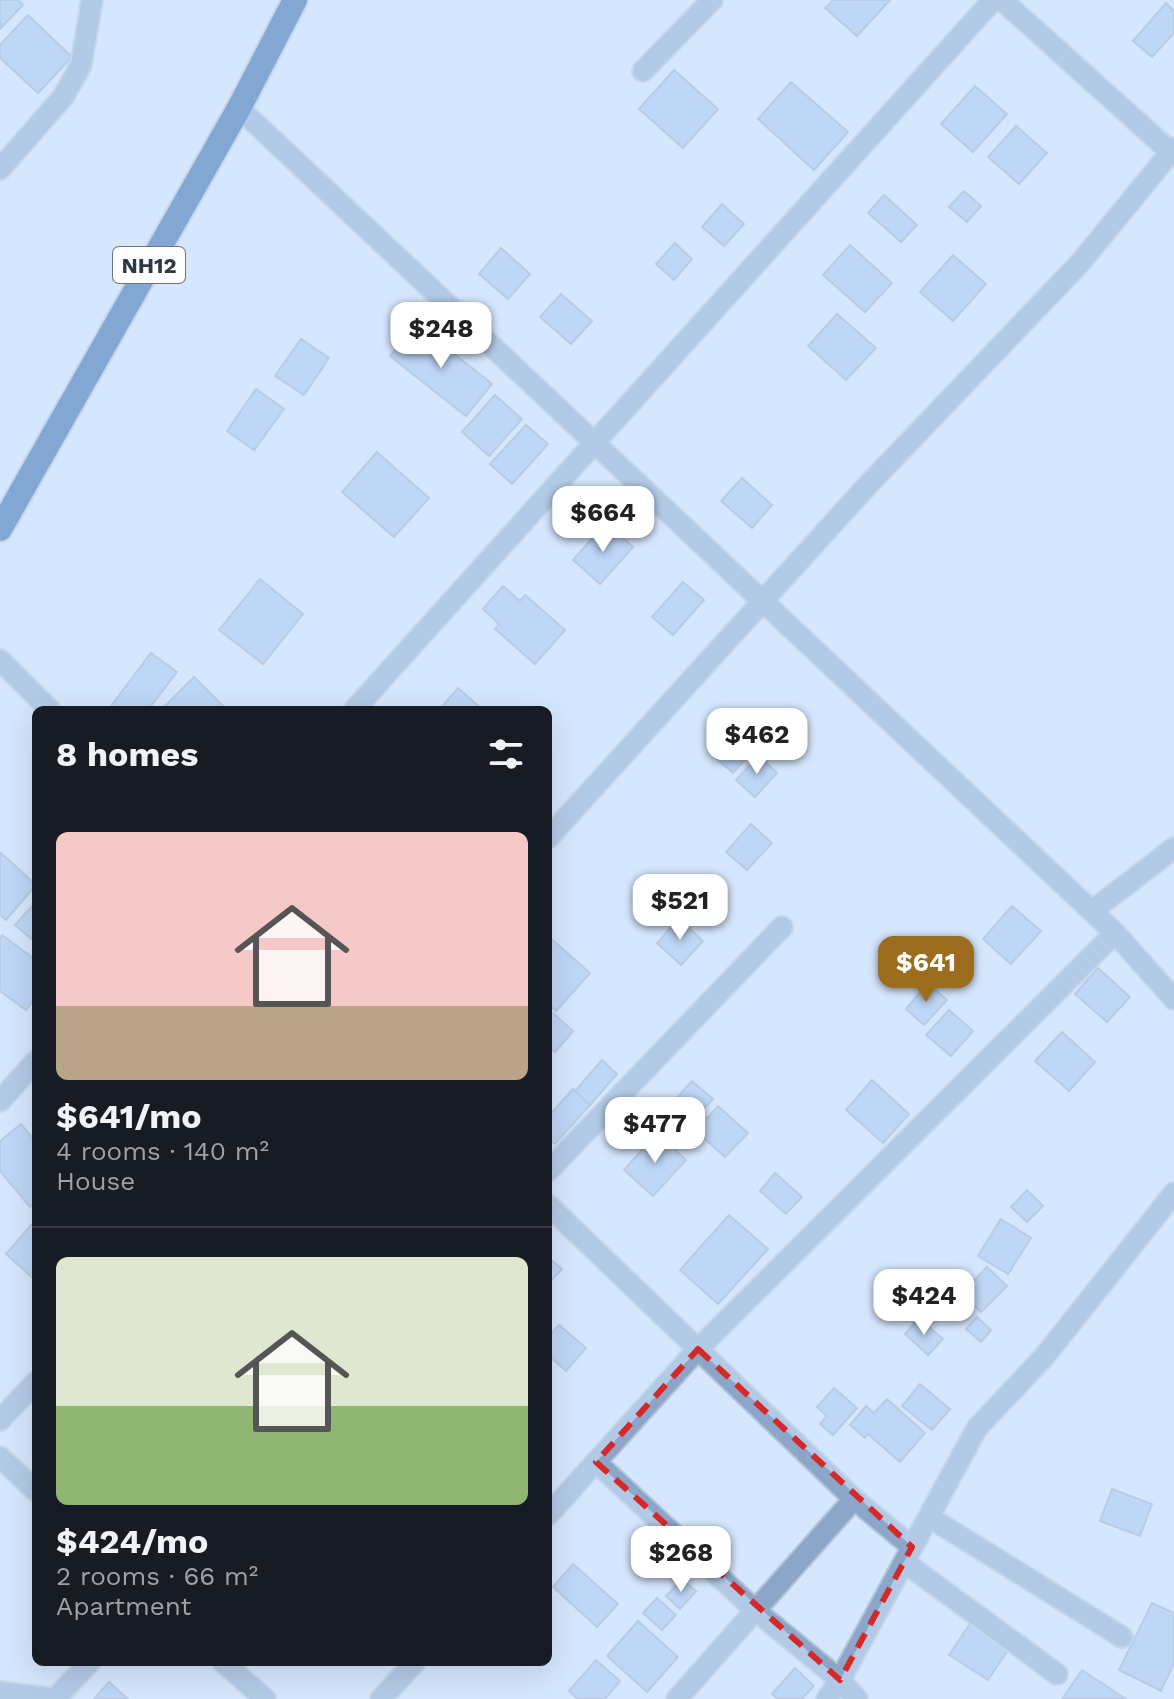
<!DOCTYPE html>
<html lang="en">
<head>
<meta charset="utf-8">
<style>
	body { margin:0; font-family:"Work Sans",sans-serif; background:#20242c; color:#f1f3f6; height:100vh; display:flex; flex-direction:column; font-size:30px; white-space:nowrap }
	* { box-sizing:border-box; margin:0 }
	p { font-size:26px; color:#9ea1a6 }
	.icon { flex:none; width:44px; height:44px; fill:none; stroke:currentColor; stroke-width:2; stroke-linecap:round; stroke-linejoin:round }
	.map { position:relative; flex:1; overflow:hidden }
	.drawer { position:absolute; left:32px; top:706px; width:520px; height:960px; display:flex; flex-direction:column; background:#171b24; border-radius:12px; box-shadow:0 8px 32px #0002 }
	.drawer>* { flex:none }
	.price { position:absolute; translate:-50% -68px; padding:0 18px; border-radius:16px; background:#fff; color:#222; font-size:26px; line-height:52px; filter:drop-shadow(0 2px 4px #0008) }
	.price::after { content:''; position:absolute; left:50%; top:48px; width:24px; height:18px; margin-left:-12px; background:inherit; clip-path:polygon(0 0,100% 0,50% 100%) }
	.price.active { background:#9c6d1f; color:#fff }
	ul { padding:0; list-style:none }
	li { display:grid; align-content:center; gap:16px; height:424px; padding:0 24px }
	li+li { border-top:2px solid #363941 }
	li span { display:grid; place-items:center; height:248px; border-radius:12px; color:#555 }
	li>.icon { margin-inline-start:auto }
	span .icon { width:144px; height:144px; fill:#fffc; stroke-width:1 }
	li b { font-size:34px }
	h2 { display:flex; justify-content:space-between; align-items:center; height:96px; padding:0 24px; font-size:34px }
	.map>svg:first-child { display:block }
</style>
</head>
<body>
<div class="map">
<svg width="1174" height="1699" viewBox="0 0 1174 1699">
	<rect width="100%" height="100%" fill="#d5e7fe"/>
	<path fill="#a2c3ee" stroke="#96aac5" stroke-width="2" d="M0 0H18L23 5 0 29Z
		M833 0H890L857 36 825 8Z
		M1166 3 1174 11V33L1152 57 1133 41Z
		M28 15 72 57 38 93 0 58V45Z
		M674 70 718 109 683 148 639 109Z
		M791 82 848 132 814 170 758 119Z
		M975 86 1007 114 973 152 941 124Z
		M1016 126 1047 153 1019 184 988 157Z
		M964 191 981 206 967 222 949 207Z
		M884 195 917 225 901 242 868 213Z
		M722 204 744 224 724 246 702 227Z
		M675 243 692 259 674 280 656 264Z
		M850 245 892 283 865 312 823 275Z
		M501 248 530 274 508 299 479 274Z
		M953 255 986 284 953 321 920 292Z
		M561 294 592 321 571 344 540 317Z
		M837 314 876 348 846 380 808 346Z
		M417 324 492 384 466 416 390 356Z
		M301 339 329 358 304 395 275 376Z
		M256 389 284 409 254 450 227 431Z
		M495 395 522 419 489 456 462 432Z
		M526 425 548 444 512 484 490 464Z
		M377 452 429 498 394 537 342 492Z
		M742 478 772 505 752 528 721 501Z
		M606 523 633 547 600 584 573 560Z
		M260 579 303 614 263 664 219 630Z
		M683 582 704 600 673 635 652 617Z
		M503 586 520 601 525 595 565 630 535 664 495 629 499 624 483 609Z
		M151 653 177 672 148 710H117L111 706Z
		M194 677 223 706 219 710H161Z
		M458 688 483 710H439Z
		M738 722 761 741 733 773 710 753Z
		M759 755 777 773 755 797 736 780Z
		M751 824 772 843 747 870 726 852Z
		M0 852 36 885 6 920 0 915Z
		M35 903 36 904V943L15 925Z
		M1012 906 1041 931 1011 964 983 939Z
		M679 919 703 941 681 965 657 943Z
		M2 935 36 960V997L26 1010 0 991V938Z
		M548 936 590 973 556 1011 548 1004Z
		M1098 968 1130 997 1107 1022 1075 994Z
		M928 983 947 1000 924 1025 906 1009Z
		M548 1009 573 1031 555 1052 548 1046Z
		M949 1010 973 1031 951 1056 926 1035Z
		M1062 1032 1095 1062 1069 1091 1035 1061Z
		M602 1060 617 1074 590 1105 575 1091Z
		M872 1080 909 1114 883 1143 846 1110Z
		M692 1081 713 1099 679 1136 658 1119Z
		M573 1089 590 1105 555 1144 548 1139V1117Z
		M718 1106 748 1133 725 1157 696 1131Z
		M21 1124 36 1142V1202L30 1207 0 1171V1141Z
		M657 1133 686 1160 653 1196 624 1170Z
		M775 1173 802 1197 786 1214 760 1191Z
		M1027 1190 1043 1206 1027 1222 1011 1207Z
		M729 1215 768 1249 718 1304 680 1270Z
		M1001 1219 1031 1238 1008 1274 978 1256Z
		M32 1224 36 1227V1281L6 1254Z
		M548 1257 562 1269 548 1284Z
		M987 1267 1007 1286 981 1312 962 1293Z
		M977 1317 991 1330 981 1342 966 1329Z
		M919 1318 943 1339 928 1355 905 1334Z
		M559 1325 586 1348 566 1371 548 1355V1337Z
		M920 1384 950 1409 932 1430 902 1406Z
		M834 1388 857 1408 833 1435 820 1424 827 1416 817 1407Z
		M887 1399 925 1433 900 1462 868 1434 865 1438 850 1425 866 1406 874 1413Z
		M1112 1489 1152 1504 1140 1536 1100 1521Z
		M573 1564 618 1604 597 1627 553 1587Z
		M682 1579 696 1591 680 1609 666 1596Z
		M657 1598 676 1615 662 1630 643 1613Z
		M1152 1603 1174 1613V1663L1161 1691 1119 1670Z
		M638 1621 678 1657 647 1692 607 1656Z
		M971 1622 1010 1647 988 1680 949 1655Z
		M596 1660 620 1681 605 1699H578L569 1691Z
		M795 1668 814 1686 802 1699H778L772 1694Z
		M1082 1670 1126 1699H1062Z
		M109 1682 128 1699H94Z"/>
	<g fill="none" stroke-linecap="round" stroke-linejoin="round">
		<defs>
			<path id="minor" d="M1002 0 1174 155
				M643 71 712 0
				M239 108 1115 933 1174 999
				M0 169 63 97 81 65 92 0
				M0 660 50 710
				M354 710 993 0
				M548 838 866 487 1080 263 1174 148
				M1092 911 1174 848
				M0 1101 36 1061
				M548 1171 782 927
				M548 1205 854 1499 912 1547
				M0 1420 36 1382
				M0 1457 36 1491
				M596 1462 756 1611 840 1680 977 1428 1044 1357 1174 1193
				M548 1515 698 1349 1115 933
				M929 1517 1122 1637
				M904 1562 1057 1674
				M223 1662 265 1699
				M0 1692 55 1699 90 1662
				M381 1699 415 1662
				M677 1699 854 1499
				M827 1699 840 1680 857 1699"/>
			<path id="highway" d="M0 529 239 108 295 0"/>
		</defs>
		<use href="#minor" stroke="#b4c4d9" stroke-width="24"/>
		<use href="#highway" stroke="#b4c4d9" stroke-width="28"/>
		<use href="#minor" stroke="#8ba6c9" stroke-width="20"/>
		<use href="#highway" stroke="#1d5aa1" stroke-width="24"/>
	</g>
	<path d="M0 0H1174V1699H0ZM698 1349 912 1547 840 1680 596 1462Z" fill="#d5e7fe" fill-opacity=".55" fill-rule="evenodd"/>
	<path fill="none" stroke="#d62828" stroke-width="6" stroke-dasharray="16 10" stroke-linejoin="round" d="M698 1349 912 1547 840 1680 596 1462Z"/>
	<g text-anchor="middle" stroke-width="6" stroke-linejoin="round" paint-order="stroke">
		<rect fill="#fff" stroke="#6d747b" stroke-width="2" x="113" y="247" width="72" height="36" rx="6"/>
		<g font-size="22" font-weight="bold" fill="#2f3843">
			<text x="149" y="273">NH12</text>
		</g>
	</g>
</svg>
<b class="price" style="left:441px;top:370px">$248</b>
<b class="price" style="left:603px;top:554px">$664</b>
<b class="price" style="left:757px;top:776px">$462</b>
<b class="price" style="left:680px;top:942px">$521</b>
<b class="price active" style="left:926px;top:1004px">$641</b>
<b class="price" style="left:655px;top:1165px">$477</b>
<b class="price" style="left:924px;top:1337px">$424</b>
<b class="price" style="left:681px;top:1594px">$268</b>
<section class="drawer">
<h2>8 homes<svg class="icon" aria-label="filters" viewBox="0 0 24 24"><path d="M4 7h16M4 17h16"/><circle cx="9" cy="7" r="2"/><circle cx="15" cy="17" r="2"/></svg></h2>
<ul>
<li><span style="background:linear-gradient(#f6c9c9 70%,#b9a48a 0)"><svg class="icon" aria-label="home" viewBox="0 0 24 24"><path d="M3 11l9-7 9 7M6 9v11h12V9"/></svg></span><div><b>$641/mo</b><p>4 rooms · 140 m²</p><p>House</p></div></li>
<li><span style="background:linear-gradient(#dfe7d0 60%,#8fb573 0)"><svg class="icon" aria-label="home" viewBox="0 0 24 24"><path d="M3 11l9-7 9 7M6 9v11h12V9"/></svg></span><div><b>$424/mo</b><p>2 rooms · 66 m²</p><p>Apartment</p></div></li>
</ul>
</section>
</div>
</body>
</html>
